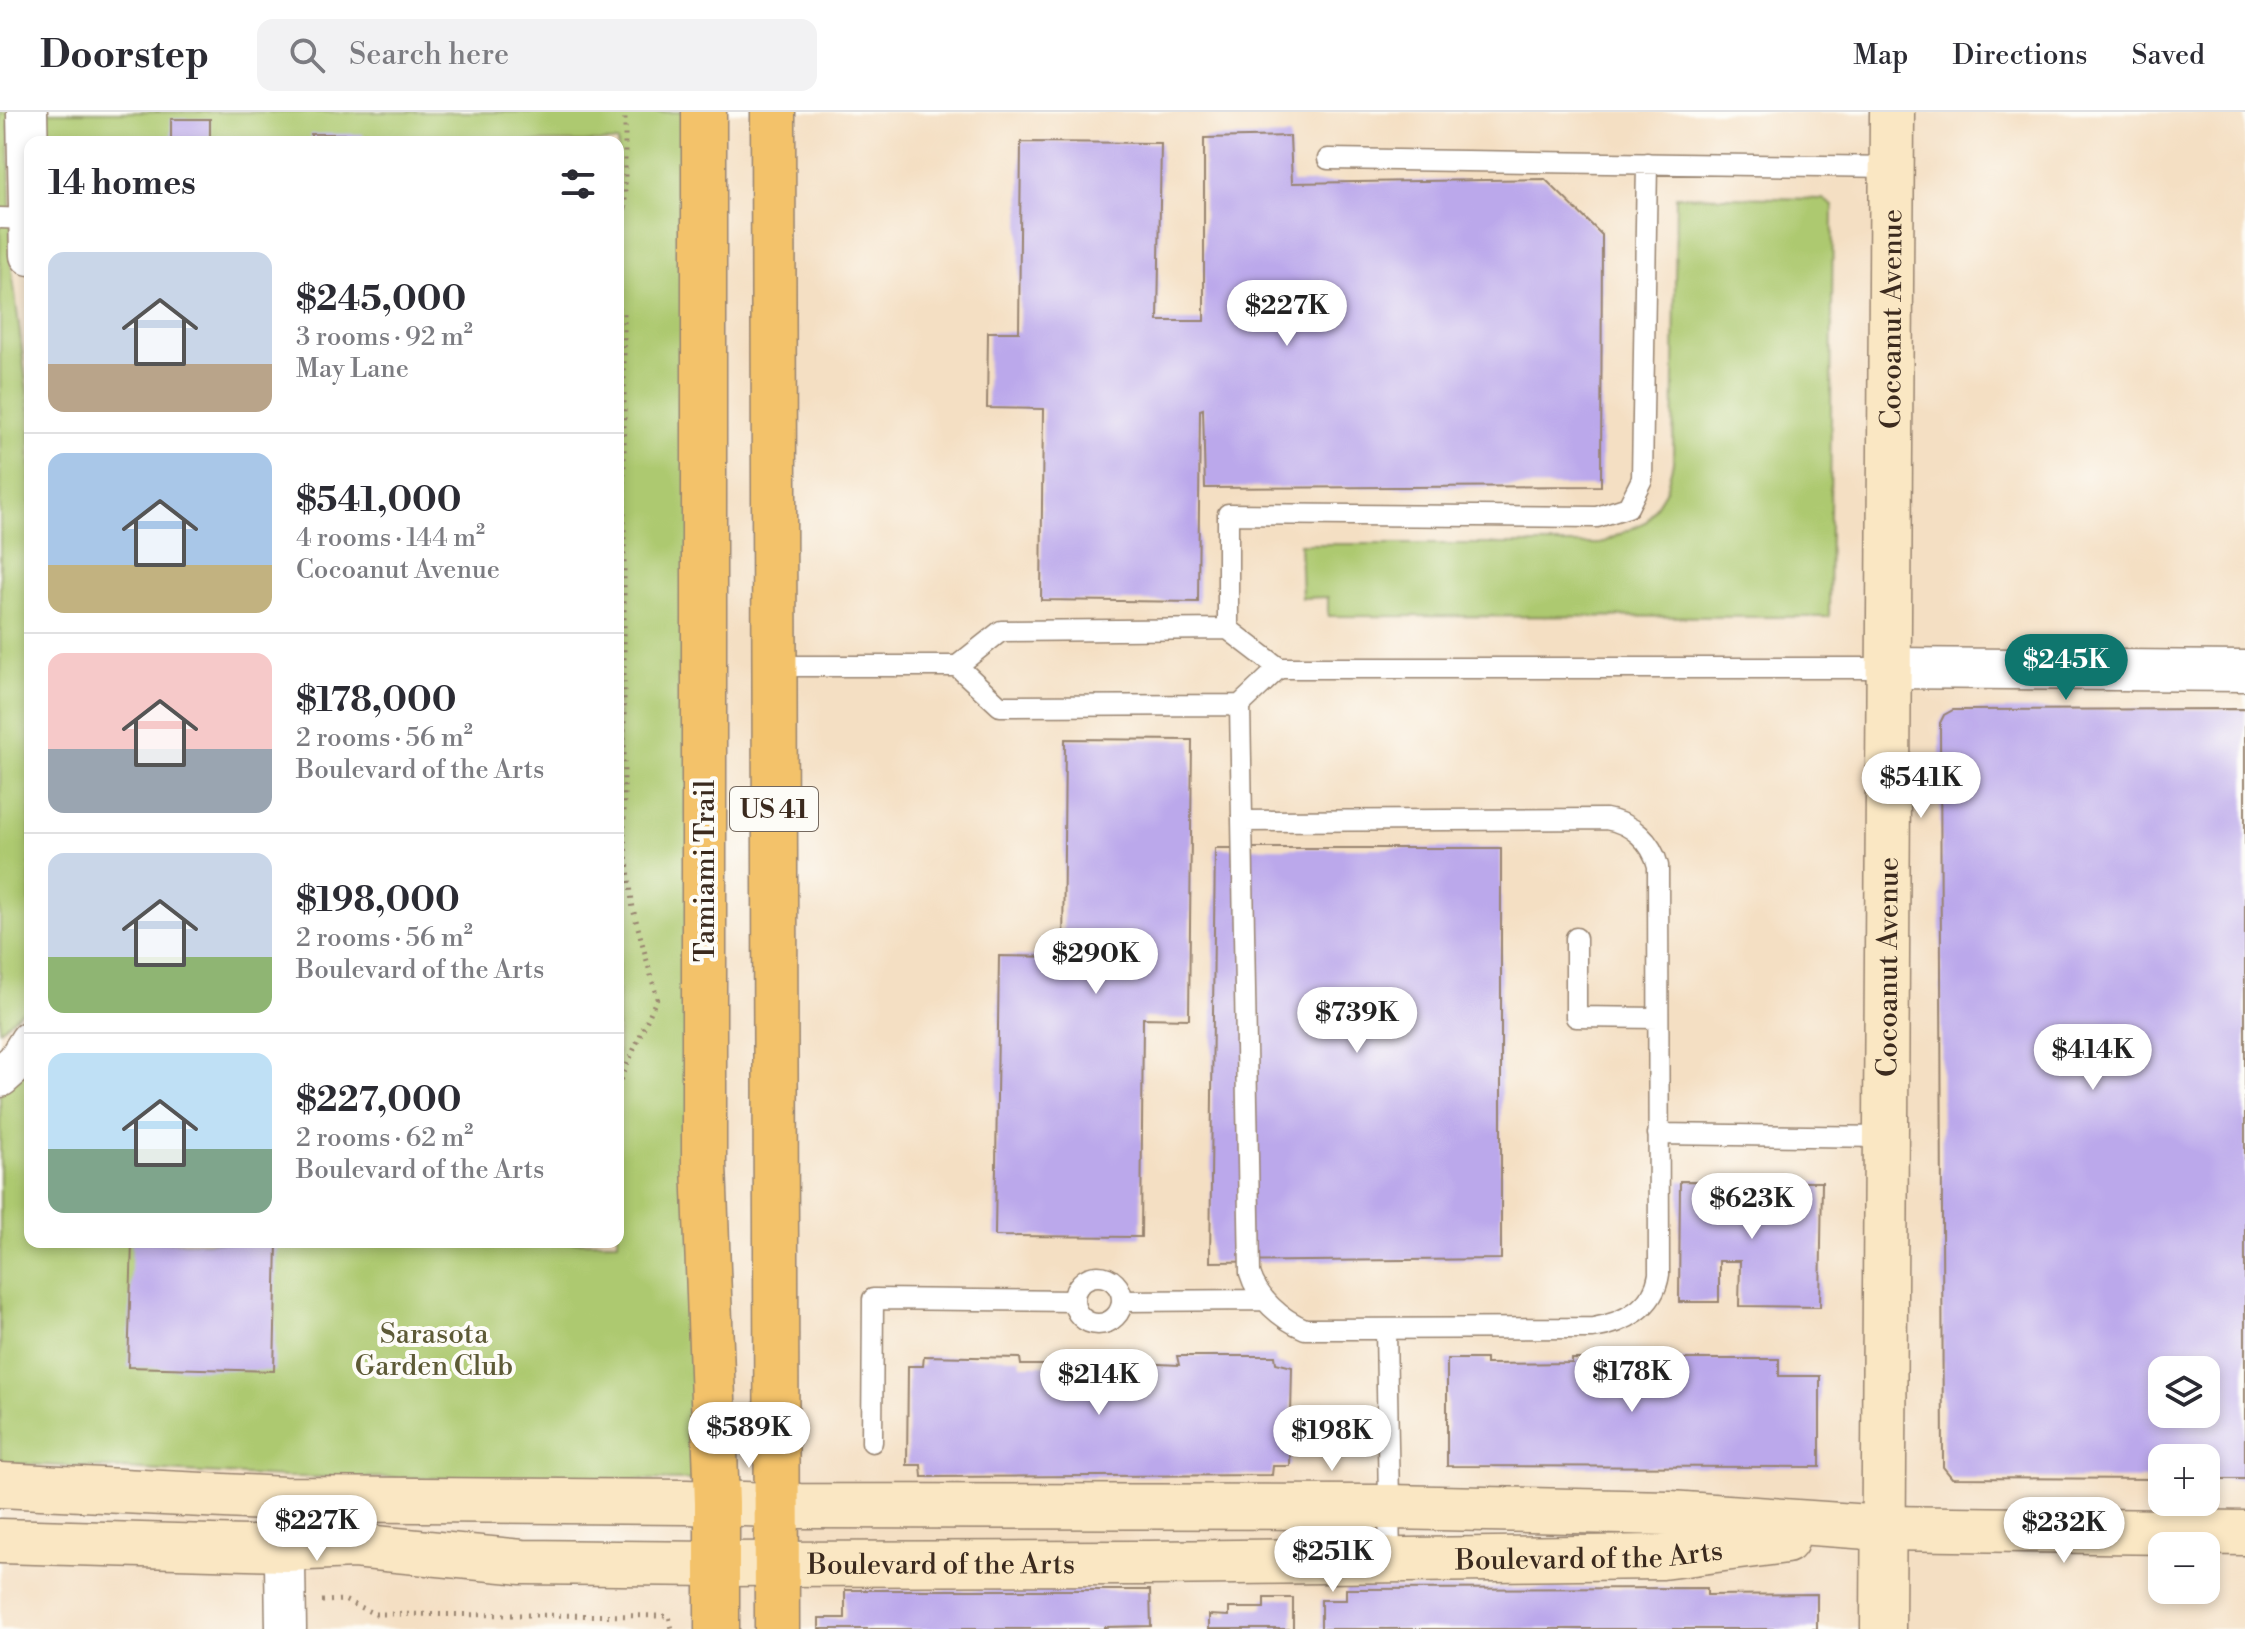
<!DOCTYPE html>
<html lang="en">
<head>
<meta charset="utf-8">
<style>
	body { margin:0; font-family:"Libre Bodoni",serif; background:#f2f2f3; color:#2b2b33; height:100vh; display:flex; flex-direction:column; font-size:30px; white-space:nowrap }
	* { box-sizing:border-box; margin:0 }
	p { font-size:26px; color:#7c7c81 }
	.icon { flex:none; width:44px; height:44px; fill:none; stroke:currentColor; stroke-width:2; stroke-linecap:round; stroke-linejoin:round }
	.map { position:relative; flex:1; overflow:hidden }
	.panel { position:absolute; left:24px; top:24px; width:600px; height:1112px; display:flex; flex-direction:column; background:#fff; border-radius:16px; box-shadow:0 4px 12px #0003 }
	.panel>* { flex:none }
	.tools { position:absolute; left:2148px; top:1244px; display:grid; gap:16px }
	.tools a { display:grid; place-items:center; width:72px; height:72px; border-radius:16px; background:#fff; box-shadow:0 4px 12px #0003; font-size:40px }
	.price { position:absolute; translate:-50% -68px; padding:0 18px; border-radius:28px; background:#fff; color:#222; font-size:26px; line-height:52px; filter:drop-shadow(0 2px 4px #0008) }
	.price::after { content:''; position:absolute; left:50%; top:48px; width:24px; height:18px; margin-left:-12px; background:inherit; clip-path:polygon(0 0,100% 0,50% 100%) }
	.price.active { background:#0f766e; color:#fff }
	ul { padding:0; list-style:none }
	li { display:flex; align-items:center; gap:24px; height:200px; padding:0 24px }
	li+li { border-top:2px solid #e1e1e2 }
	li span { display:grid; place-items:center; flex:none; width:224px; height:160px; border-radius:16px; color:#555 }
	li>.icon { margin-inline-start:auto }
	span .icon { width:96px; height:96px; fill:#fffc; stroke-width:1 }
	li b { font-size:34px }
	h2 { display:flex; justify-content:space-between; align-items:center; height:96px; padding:0 24px; font-size:34px }
	header { display:flex; align-items:center; gap:48px; box-sizing:border-box; height:112px; padding:0 40px; background:#fff; border-bottom:2px solid #e1e1e2 }
	header strong { font-size:38px }
	nav { display:flex; gap:44px; margin-inline-start:auto; font-size:28px }
	.search { width:560px; height:72px; background:#f2f2f3; display:flex; align-items:center; gap:20px; box-sizing:border-box; padding:0 28px; border-radius:16px; color:#7c7c81; font-size:30px }
	.map>svg:first-child { display:block }
</style>
</head>
<body>
<header>
<strong>Doorstep</strong>
<div class="search"><svg class="icon" aria-label="search" viewBox="0 0 24 24"><circle cx="10" cy="10" r="6"/><path d="M15 15l6 6"/></svg>Search here</div>
<nav><a>Map</a><a>Directions</a><a>Saved</a></nav>
</header>
<div class="map">
<svg width="2245" height="1517" viewBox="0 0 2245 1517">
	<rect width="100%" height="100%" fill="#fdfcf7"/>
	<filter id="ink" filterUnits="userSpaceOnUse"><feTurbulence type="fractalNoise" baseFrequency=".0125" numOctaves="2"/><feDisplacementMap in="SourceGraphic" scale="16" xChannelSelector="R" yChannelSelector="G"/><feConvolveMatrix kernelMatrix="1 2 1 2 8 2 1 2 1" color-interpolation-filters="sRGB"/></filter>
	<filter id="wash" filterUnits="userSpaceOnUse"><feTurbulence type="fractalNoise" baseFrequency=".006" numOctaves="4" result="noise"/><feDisplacementMap in="SourceGraphic" scale="32" xChannelSelector="R" yChannelSelector="G"/><feGaussianBlur stdDeviation="1.8" result="paint"/><feColorMatrix in="noise" values="0 0 0 0 0 0 0 0 0 0 0 0 0 0 0 0 0 1.4 0 .05"/><feComposite in="paint" operator="in"/></filter>
	<g filter="url(#wash)">
		<rect width="100%" height="100%" fill="#f4dfc3"/>
		<path fill="#adc96f" stroke="#747a46" stroke-width="2" d="M0 0H9L11 150 30 301V892L0 918Z
			M46 0H697V1368L284 1365 0 1351V974L30 948V1130H618V30H47Z
			M1676 84 1823 87 1833 94 1829 505 1328 504V485L1302 486 1300 432H1600L1647 409 1666 378 1673 350Z"/>
		<g id="blocks">
			<path fill="#bba8eb" fill-rule="evenodd" d="M171 7H210V30H171Z
				M311 22H363V30H311Z
				M1290 24 1292 71 1545 67 1602 123 1601 374 1205 376 1203 297 1200 298 1198 490 1041 488 1043 297 987 296 988 220H1019L1021 30 1161 31 1158 209H1204V26Z
				M2245 597V1367H2206V1346H2162V1367L1952 1366 1943 1355 1940 611 1944 603 1953 598ZM2162 1258H2206V1302H2162Z
				M1065 627 1192 628 1189 907 1143 906 1141 1125 995 1124 999 844 1063 845Z
				M1215 736H1501V1147L1210 1150Z
				M1680 1069 1822 1070 1820 1195 1739 1194 1740 1149H1719V1190H1679Z
				M132 1130 277 1131 274 1259 128 1255Z
				M924 1244 1020 1246 1021 1253H1063L1062 1244 1137 1245 1138 1251 1179 1253 1177 1244H1275L1276 1251 1292 1255 1290 1354H1273L1272 1363 922 1365 921 1353H907L908 1254H923Z
				M1447 1247H1486V1252L1572 1251V1247H1779V1264H1820V1355L1447 1354Z
				M1707 1476V1483L1817 1482V1517H1321V1488H1346V1477Z
				M845 1478H1150L1151 1514 1105 1515V1517H819V1506H845Z
				M1264 1486H1293V1517H1209V1503L1229 1504V1496H1264Z"/>
		</g>
	</g>
	<g filter="url(#ink)">
		<use href="#blocks" fill-opacity="0" stroke="#988470" stroke-width="2"/>
		<g fill="none" stroke-linecap="round" stroke-linejoin="round">
			<defs>
				<path id="lane" d="M1328 47 1892 55
					M0 106 29 107
					M1228 517V402L1597 405 1628 395 1642 367 1647 51
					M774 554H957L1001 519 1228 517 1279 556H1888
					M957 554 1000 594 1240 593 1279 556
					M1240 593 1250 1161C1257 1186 1281 1207 1305 1217L1593 1216C1624 1211 1654 1196 1659 1162L1658 754C1652 730 1632 711 1606 707L1242 709
					M1576 826V905L1658 906
					M1658 1022 1885 1025
					M1074 1188a24 24 0 1 1 48 0a24 24 0 1 1-48 0Z
					M1122 1189 1265 1188
					M1386 1218 1390 1448
					M872 1330 873 1187 1074 1189"/>
				<path id="street" d="M27 0 30 143
					M1888 556 2245 559
					M0 965 17 950 30 929
					M284 1387 286 1517"/>
				<g id="secondary">
					<path d="M0 1373 284 1387 686 1390 800 1394 1389 1395 1670 1401 1883 1416 2245 1421"/>
					<path id="s1" d="M0 1429 285 1437 354 1434 522 1450 716 1452 1148 1451 1662 1445 1786 1429"/>
					<path id="s2" d="M1883 1517 1892 0"/>
				</g>
				<path id="primary" d="M704 0V1052L717 1391V1517
					M773 0 777 1517"/>
			</defs>
			<use href="#lane" stroke="#988470" stroke-width="23"/>
			<use href="#street" stroke="#988470" stroke-width="43"/>
			<use href="#secondary" stroke="#988470" stroke-width="47"/>
			<use href="#primary" stroke="#988470" stroke-width="47"/>
			<path stroke="#988470" stroke-width="5" stroke-dasharray="2 6" stroke-linecap="butt" d="M618 101 625 96V0
				M618 196 624 201V726L633 797 657 886 618 973
				M322 1489 344 1488 375 1502 669 1504 672 1517"/>
			<use href="#lane" stroke="#fff" stroke-width="20"/>
			<use href="#street" stroke="#fff" stroke-width="40"/>
			<use href="#secondary" stroke="#fae7c3" stroke-width="44"/>
			<use href="#primary" stroke="#f3c26a" stroke-width="44"/>
		</g>
	</g>
	<g text-anchor="middle" stroke-width="8" stroke-linejoin="round" paint-order="stroke">
		<rect fill="#fdfcf7" stroke="#75695f" stroke-width="2" x="730" y="675" width="88" height="44" rx="6"/>
		<g font-size="26" font-weight="bold" fill="#3b2a1e">
			<text x="774" y="706">US 41</text>
		</g>
		<g font-size="28" fill="#3b2a1e" stroke="#fdfcf7">
			<text dy="10" stroke="none"><textPath href="#s2" startOffset="1310">Cocoanut Avenue</textPath></text>
			<text transform="translate(704 759) rotate(-90)" y="10">Tamiami Trail</text>
			<text dy="10" stroke="none"><textPath href="#s2" startOffset="662">Cocoanut Avenue</textPath></text>
			<text dy="10" stroke="none"><textPath href="#s1" startOffset="1590">Boulevard of the Arts</textPath></text>
			<text dy="10" stroke="none"><textPath href="#s1" startOffset="942">Boulevard of the Arts</textPath></text>
		</g>
		<g font-size="28" fill="#5d5a36" stroke="#fdfcf7">
			<text x="434" y="1231">Sarasota<tspan x="434" dy="32">Garden Club</tspan></text>
		</g>
	</g>
</svg>
<div class="tools">
<a><svg class="icon" aria-label="layers" viewBox="0 0 24 24"><path d="M12 4l9 5-9 5-9-5zM3 14l9 5 9-5"/></svg></a>
<a>+</a>
<a>−</a>
</div>
<b class="price" style="left:1287px;top:236px">$227K</b>
<b class="price active" style="left:2066px;top:590px">$245K</b>
<b class="price" style="left:1921px;top:708px">$541K</b>
<b class="price" style="left:1096px;top:884px">$290K</b>
<b class="price" style="left:1357px;top:943px">$739K</b>
<b class="price" style="left:2093px;top:980px">$414K</b>
<b class="price" style="left:1752px;top:1129px">$623K</b>
<b class="price" style="left:1632px;top:1302px">$178K</b>
<b class="price" style="left:1099px;top:1305px">$214K</b>
<b class="price" style="left:749px;top:1358px">$589K</b>
<b class="price" style="left:1332px;top:1361px">$198K</b>
<b class="price" style="left:317px;top:1451px">$227K</b>
<b class="price" style="left:2064px;top:1453px">$232K</b>
<b class="price" style="left:1333px;top:1482px">$251K</b>
<section class="panel">
<h2>14 homes<svg class="icon" aria-label="filters" viewBox="0 0 24 24"><path d="M4 7h16M4 17h16"/><circle cx="9" cy="7" r="2"/><circle cx="15" cy="17" r="2"/></svg></h2>
<ul>
<li><span style="background:linear-gradient(#c9d6e8 70%,#b9a48a 0)"><svg class="icon" aria-label="home" viewBox="0 0 24 24"><path d="M3 11l9-7 9 7M6 9v11h12V9"/></svg></span><div><b>$245,000</b><p>3 rooms · 92 m²</p><p>May Lane</p></div></li>
<li><span style="background:linear-gradient(#a9c7e8 70%,#c2b280 0)"><svg class="icon" aria-label="home" viewBox="0 0 24 24"><path d="M3 11l9-7 9 7M6 9v11h12V9"/></svg></span><div><b>$541,000</b><p>4 rooms · 144 m²</p><p>Cocoanut Avenue</p></div></li>
<li><span style="background:linear-gradient(#f6c9c9 60%,#9aa5b1 0)"><svg class="icon" aria-label="home" viewBox="0 0 24 24"><path d="M3 11l9-7 9 7M6 9v11h12V9"/></svg></span><div><b>$178,000</b><p>2 rooms · 56 m²</p><p>Boulevard of the Arts</p></div></li>
<li><span style="background:linear-gradient(#c9d6e8 65%,#8fb573 0)"><svg class="icon" aria-label="home" viewBox="0 0 24 24"><path d="M3 11l9-7 9 7M6 9v11h12V9"/></svg></span><div><b>$198,000</b><p>2 rooms · 56 m²</p><p>Boulevard of the Arts</p></div></li>
<li><span style="background:linear-gradient(#bfe0f5 60%,#7fa58c 0)"><svg class="icon" aria-label="home" viewBox="0 0 24 24"><path d="M3 11l9-7 9 7M6 9v11h12V9"/></svg></span><div><b>$227,000</b><p>2 rooms · 62 m²</p><p>Boulevard of the Arts</p></div></li>
</ul>
</section>
</div>
</body>
</html>
